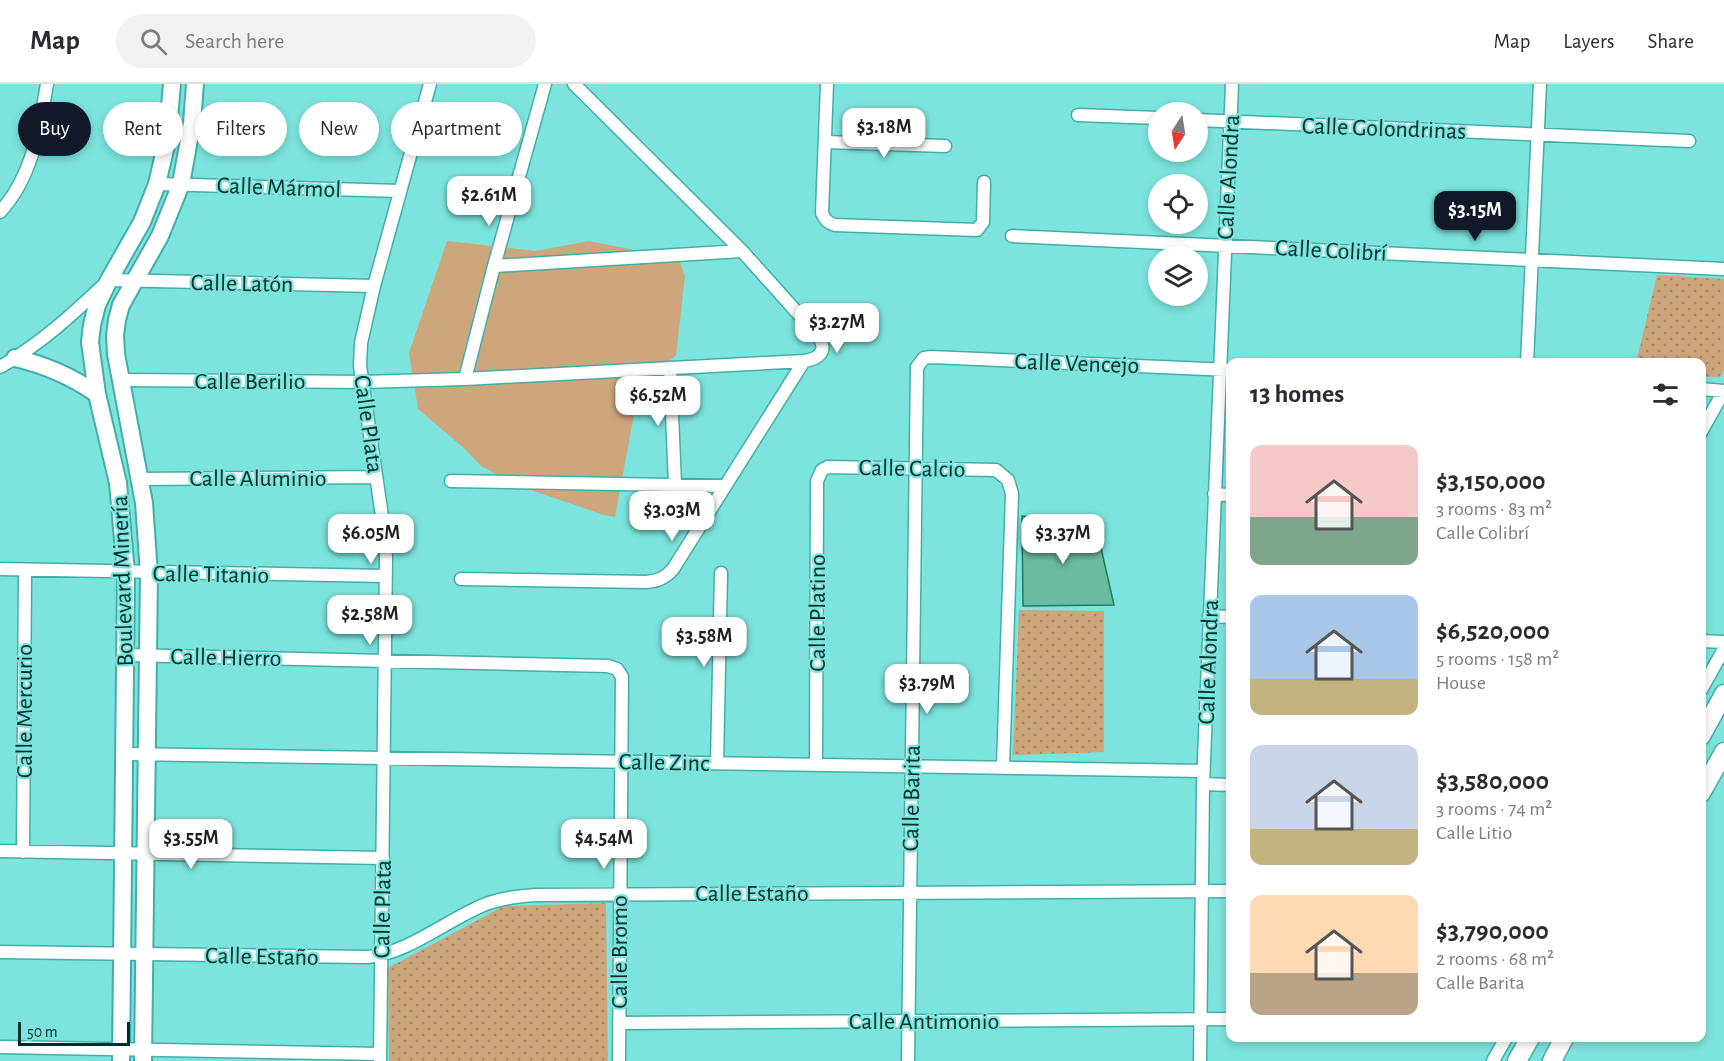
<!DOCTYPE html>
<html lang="en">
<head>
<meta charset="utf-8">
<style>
	body { margin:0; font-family:"Alegreya Sans",sans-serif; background:#f2f2f3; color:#2b2b33; height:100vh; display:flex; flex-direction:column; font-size:22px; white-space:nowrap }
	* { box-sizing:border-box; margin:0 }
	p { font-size:20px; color:#7c7c81 }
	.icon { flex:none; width:33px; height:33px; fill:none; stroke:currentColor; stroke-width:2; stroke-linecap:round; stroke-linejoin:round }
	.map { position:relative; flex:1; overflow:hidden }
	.sheet { position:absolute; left:1226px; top:274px; width:480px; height:684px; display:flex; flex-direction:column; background:#fff; border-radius:12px; box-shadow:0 3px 9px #0003 }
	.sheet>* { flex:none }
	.banner { position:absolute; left:18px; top:18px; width:570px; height:54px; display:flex; gap:12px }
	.needle { width:39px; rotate:192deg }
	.tools { position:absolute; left:1148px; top:18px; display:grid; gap:12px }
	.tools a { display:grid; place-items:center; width:60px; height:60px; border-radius:50%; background:#fff; box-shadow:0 3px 9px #0003; font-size:30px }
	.scale { position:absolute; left:18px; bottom:15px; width:112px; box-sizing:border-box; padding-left:6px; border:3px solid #002e2c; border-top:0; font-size:16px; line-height:21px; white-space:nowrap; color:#002e2c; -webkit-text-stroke:4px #7ce4dd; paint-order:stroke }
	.price { position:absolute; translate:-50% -51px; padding:0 14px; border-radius:12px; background:#fff; color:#222; font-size:20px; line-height:39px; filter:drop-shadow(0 2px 3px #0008) }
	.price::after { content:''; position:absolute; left:50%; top:36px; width:18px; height:14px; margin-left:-9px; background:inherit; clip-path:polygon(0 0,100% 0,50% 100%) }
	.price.on { background:#111827; color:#fff }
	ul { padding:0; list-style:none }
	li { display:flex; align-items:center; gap:18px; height:150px; padding:0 24px }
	li span { display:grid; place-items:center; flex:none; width:168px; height:120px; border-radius:12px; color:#555 }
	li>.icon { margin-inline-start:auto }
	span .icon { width:72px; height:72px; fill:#fffc; stroke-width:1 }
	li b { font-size:26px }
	h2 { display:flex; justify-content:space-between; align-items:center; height:72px; padding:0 24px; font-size:26px }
	.chip { padding:0 21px; border-radius:27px; background:#fff; box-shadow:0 3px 9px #0003; font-size:21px; line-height:54px }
	.chip.on { background:#111827; color:#fff }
	header { display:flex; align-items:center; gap:36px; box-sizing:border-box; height:84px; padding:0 30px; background:#fff; border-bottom:2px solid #e1e1e2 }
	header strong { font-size:28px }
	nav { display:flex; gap:33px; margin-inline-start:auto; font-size:21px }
	.search { width:420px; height:54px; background:#f2f2f3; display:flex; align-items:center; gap:15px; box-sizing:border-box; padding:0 21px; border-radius:33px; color:#7c7c81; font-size:22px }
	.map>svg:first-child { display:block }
</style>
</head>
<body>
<header>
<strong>Map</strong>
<div class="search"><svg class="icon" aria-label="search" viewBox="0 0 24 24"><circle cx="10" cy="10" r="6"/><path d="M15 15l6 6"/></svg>Search here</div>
<nav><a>Map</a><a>Layers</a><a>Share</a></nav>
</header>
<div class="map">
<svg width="1724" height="977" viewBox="0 0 1724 977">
	<defs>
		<pattern id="park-dots" width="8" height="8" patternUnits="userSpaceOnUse" patternTransform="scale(1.5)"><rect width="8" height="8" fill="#cda77b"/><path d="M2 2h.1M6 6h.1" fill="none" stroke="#a48865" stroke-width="1.8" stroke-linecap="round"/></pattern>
	</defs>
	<rect width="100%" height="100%" fill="#7ce4dd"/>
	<path fill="#cda77b" d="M447 157 536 167 589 157 649 169 680 178 685 192 676 272 641 293 615 433 604 431 519 402 481 382 466 366 418 325 409 269Z"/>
	<path fill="url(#park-dots)" d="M1657 191 1724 195V286L1720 293H1701V279H1636Z
		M1019 526 1104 527V668L1013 671Z
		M606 819 608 977H389L388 884 504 822Z"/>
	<path fill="#6cbaa0" stroke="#177d63" stroke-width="1.5" d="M1022 432 1096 442 1114 521 1023 522Z"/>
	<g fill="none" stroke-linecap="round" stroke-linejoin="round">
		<defs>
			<path id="street" d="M827 0 822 129C825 136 828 139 835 141L977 146 983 138 984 98
				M1078 31 1158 34
				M1197 36 1689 57
				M825 58 945 62
				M157 100 400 107
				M0 128C33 92 39 45 47 0
				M1012 152 1724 185
				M494 182 742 167
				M1527 279 1540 0
				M0 283C41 260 75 228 109 196L374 202
				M670 284 675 400
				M465 295 494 182 545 0
				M121 296 362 298 465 295 804 277C818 275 828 268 819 253L742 167 574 0
				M1701 305 1724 307
				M1701 348 1724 307
				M140 395 376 393
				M451 397 725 402
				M1214 410 1230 411
				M0 485 386 492
				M461 495 646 498C658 497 665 494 673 485L804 277
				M1209 532 1230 533
				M1701 557 1724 558
				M126 571 608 582 617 585 622 593 619 977
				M1701 606 1724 565
				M125 670 1203 687
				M717 679 721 489
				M816 680 817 397 822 386 828 383 996 386 1008 396 1012 410 1003 683
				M1203 700 1230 701
				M0 767 383 774
				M23 768 25 486
				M0 868 368 873C409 869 448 835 486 820 502 814 519 812 536 811L1230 807
				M619 939 1230 935
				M0 963 380 970
				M380 977 386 473 382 432 360 282 361 259 374 202 430 0
				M908 977 917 283 924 274 931 273 1230 286
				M1200 977 1203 700 1232 0
				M1493 977 1506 954"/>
			<path id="secondary" d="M15 274C46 281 71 292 97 310
				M121 977 126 489 118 399 97 310 90 258 92 241 97 221 109 196 142 138 157 100 167 57 172 0
				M143 977 149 489 144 419 116 270 115 251 117 236 121 221 160 152 181 100 192 39 195 0"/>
			<path id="primary" d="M1701 652 1724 610
				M1701 709 1724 668
				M1517 977 1530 954
				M1552 977 1564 954"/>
		</defs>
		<use href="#street" stroke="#42aea8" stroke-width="15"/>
		<use href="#secondary" stroke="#42aea8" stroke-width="20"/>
		<use href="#primary" stroke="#42aea8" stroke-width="21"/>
		<use href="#street" stroke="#fff" stroke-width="12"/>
		<use href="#secondary" stroke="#fff" stroke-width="16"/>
		<use href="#primary" stroke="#fff" stroke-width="18"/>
	</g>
	<g text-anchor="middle" stroke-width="4.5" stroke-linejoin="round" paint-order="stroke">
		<g font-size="24" fill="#002e2c" stroke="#7ce4dd">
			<text transform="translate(1384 44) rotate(2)" y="8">Calle Golondrinas</text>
			<text transform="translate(1228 93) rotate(-87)" y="8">Calle Alondra</text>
			<text transform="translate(279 103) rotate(2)" y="8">Calle Mármol</text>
			<text transform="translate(1331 166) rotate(3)" y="8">Calle Colibrí</text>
			<text transform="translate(242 199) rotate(1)" y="8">Calle Latón</text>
			<text transform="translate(1077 279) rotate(2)" y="8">Calle Vencejo</text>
			<text x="250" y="305">Calle Berilio</text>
			<text transform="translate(369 340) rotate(82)" y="8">Calle Plata</text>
			<text transform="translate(912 384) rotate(1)" y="8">Calle Calcio</text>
			<text x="258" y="402">Calle Aluminio</text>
			<text transform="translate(211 490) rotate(1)" y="8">Calle Titanio</text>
			<text transform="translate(122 497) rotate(-92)" y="8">Boulevard Minería</text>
			<text transform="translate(817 529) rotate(-90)" y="8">Calle Platino</text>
			<text transform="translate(226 573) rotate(1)" y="8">Calle Hierro</text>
			<text transform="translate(1208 578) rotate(-88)" y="8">Calle Alondra</text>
			<text transform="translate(24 627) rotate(-90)" y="8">Calle Mercurio</text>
			<text transform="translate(664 678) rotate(1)" y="8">Calle Zinc</text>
			<text transform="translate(911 714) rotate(-89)" y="8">Calle Barita</text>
			<text x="752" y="817">Calle Estaño</text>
			<text transform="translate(382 825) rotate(-89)" y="8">Calle Plata</text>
			<text transform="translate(619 868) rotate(-90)" y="8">Calle Bromo</text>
			<text transform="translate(262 872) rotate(1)" y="8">Calle Estaño</text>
			<text x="924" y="945">Calle Antimonio</text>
		</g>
	</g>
</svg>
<div class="tools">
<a><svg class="needle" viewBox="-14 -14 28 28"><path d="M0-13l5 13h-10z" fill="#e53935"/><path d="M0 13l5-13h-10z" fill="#7c7c81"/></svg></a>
<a><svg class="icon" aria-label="locate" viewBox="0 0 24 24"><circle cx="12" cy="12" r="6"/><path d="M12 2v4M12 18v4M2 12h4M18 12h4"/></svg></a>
<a><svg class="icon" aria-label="layers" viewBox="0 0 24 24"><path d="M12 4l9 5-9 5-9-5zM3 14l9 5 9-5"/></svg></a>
</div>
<div class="scale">50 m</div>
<b class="price" style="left:884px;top:75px">$3.18M</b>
<b class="price" style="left:489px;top:143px">$2.61M</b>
<b class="price on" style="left:1475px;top:158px">$3.15M</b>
<b class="price" style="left:837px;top:270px">$3.27M</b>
<b class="price" style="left:658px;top:343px">$6.52M</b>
<b class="price" style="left:672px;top:458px">$3.03M</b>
<b class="price" style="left:371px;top:481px">$6.05M</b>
<b class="price" style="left:1063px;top:481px">$3.37M</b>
<b class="price" style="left:370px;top:562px">$2.58M</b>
<b class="price" style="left:704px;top:584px">$3.58M</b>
<b class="price" style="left:927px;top:631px">$3.79M</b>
<b class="price" style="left:191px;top:786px">$3.55M</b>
<b class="price" style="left:604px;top:786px">$4.54M</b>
<div class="banner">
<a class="chip on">Buy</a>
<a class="chip">Rent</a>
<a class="chip">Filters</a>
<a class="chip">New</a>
<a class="chip">Apartment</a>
</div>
<section class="sheet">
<h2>13 homes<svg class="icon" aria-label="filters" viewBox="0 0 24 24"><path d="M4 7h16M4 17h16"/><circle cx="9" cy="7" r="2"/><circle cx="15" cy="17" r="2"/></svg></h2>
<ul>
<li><span style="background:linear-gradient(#f6c9c9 60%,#7fa58c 0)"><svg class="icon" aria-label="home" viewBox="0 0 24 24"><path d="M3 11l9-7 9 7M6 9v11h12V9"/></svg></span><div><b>$3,150,000</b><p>3 rooms · 83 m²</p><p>Calle Colibrí</p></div></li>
<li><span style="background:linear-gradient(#a9c7e8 70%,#c2b280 0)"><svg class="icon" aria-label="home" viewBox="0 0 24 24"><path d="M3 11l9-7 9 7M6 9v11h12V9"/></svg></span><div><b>$6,520,000</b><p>5 rooms · 158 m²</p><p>House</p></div></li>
<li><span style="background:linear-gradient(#c9d6e8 70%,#c2b280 0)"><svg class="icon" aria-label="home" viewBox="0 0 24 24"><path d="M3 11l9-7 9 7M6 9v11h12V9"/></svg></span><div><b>$3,580,000</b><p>3 rooms · 74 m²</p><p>Calle Litio</p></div></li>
<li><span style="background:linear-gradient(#ffd9b3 65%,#b9a48a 0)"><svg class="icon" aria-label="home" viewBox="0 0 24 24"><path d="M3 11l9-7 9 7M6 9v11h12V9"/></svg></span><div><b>$3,790,000</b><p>2 rooms · 68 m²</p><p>Calle Barita</p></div></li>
</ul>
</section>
</div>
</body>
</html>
